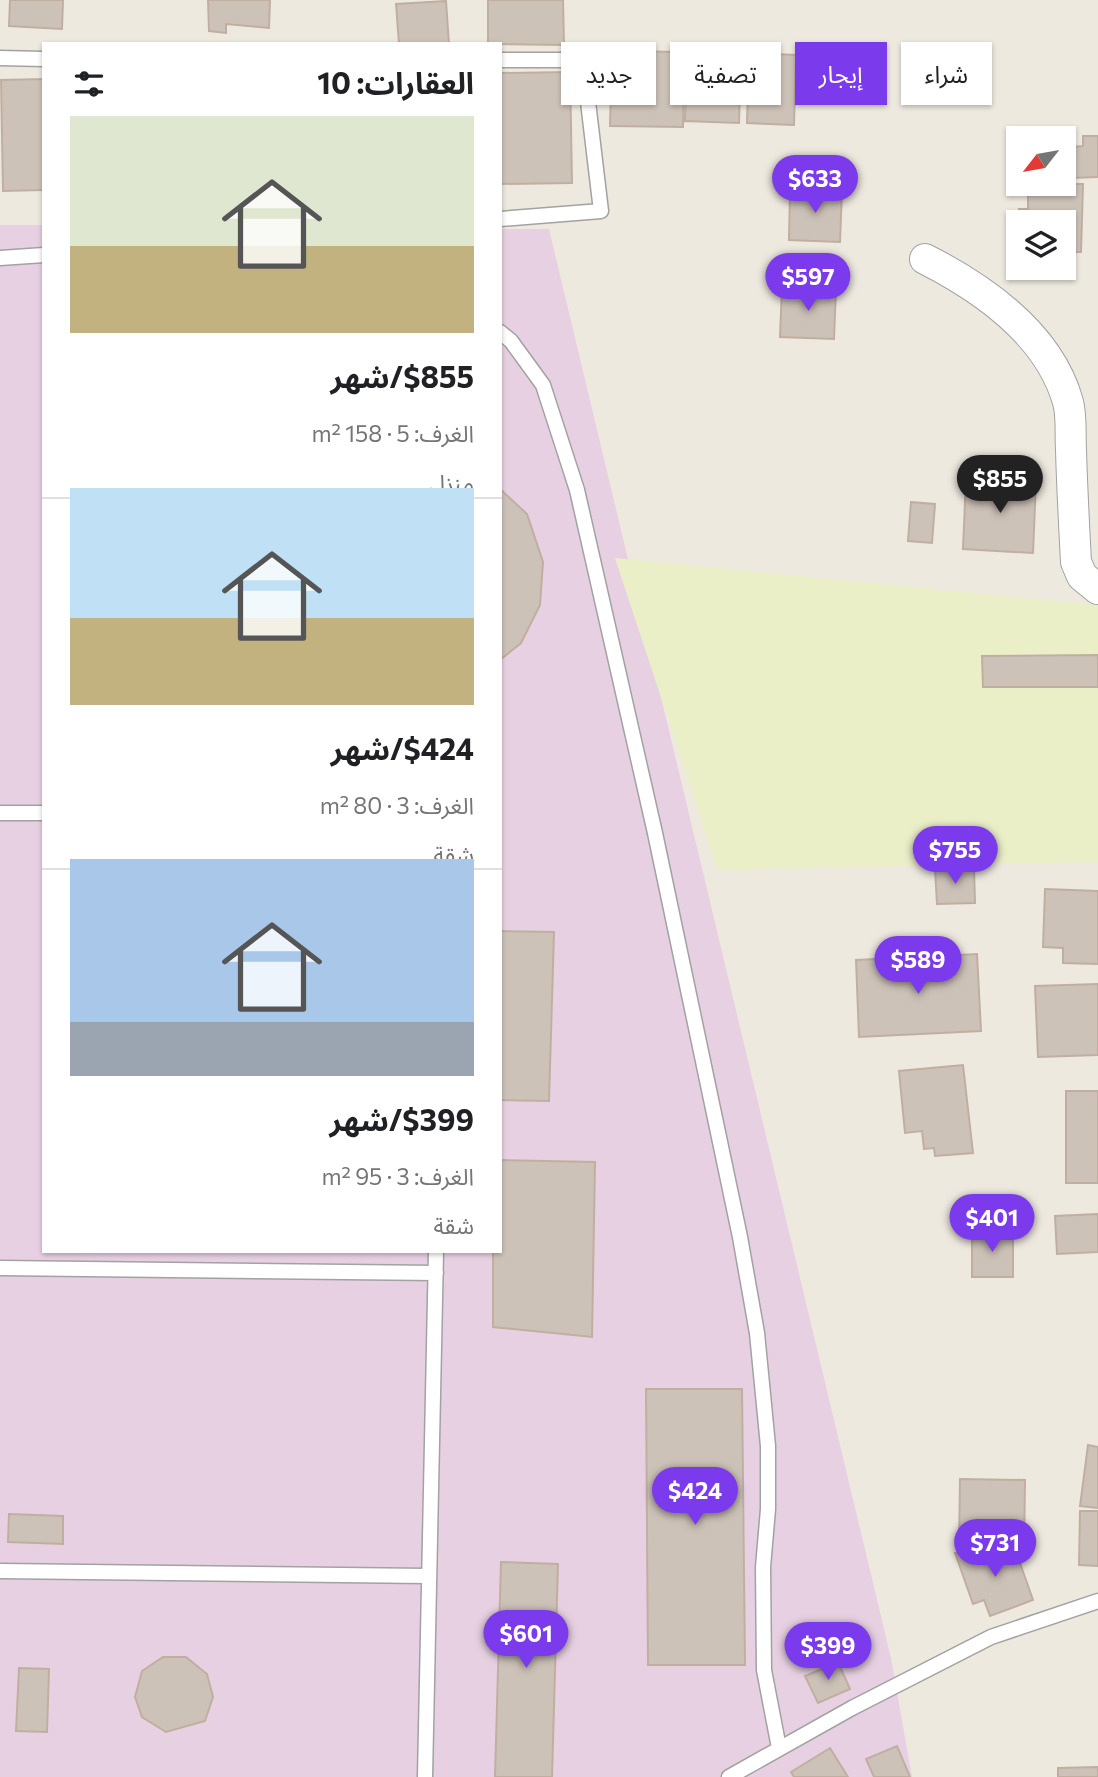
<!DOCTYPE html>
<html lang="ar">
<head>
<meta charset="utf-8">
<style>
	body { margin:0; font-family:Commissioner,"Noto Sans Arabic",sans-serif; background:#f2f2f2; color:#202124; direction:rtl; height:100vh; display:flex; flex-direction:column; font-size:26px; white-space:nowrap }
	* { box-sizing:border-box; margin:0 }
	p { font-size:23px; color:#757577 }
	.icon { flex:none; width:38px; height:38px; fill:none; stroke:currentColor; stroke-width:2; stroke-linecap:round; stroke-linejoin:round }
	.map { position:relative; flex:1; overflow:hidden; direction:ltr }
	.panel { position:absolute; left:42px; top:42px; width:460px; height:1211px; display:flex; flex-direction:column; background:#fff; border-radius:0px; box-shadow:0 2px 5px #0004; direction:rtl }
	.panel>* { flex:none }
	.guide { position:absolute; left:523px; top:42px; width:469px; height:63px; direction:rtl; display:flex; gap:14px }
	.needle { width:46px; rotate:239deg }
	.fabs { position:absolute; left:1006px; top:126px; display:grid; gap:14px }
	.fabs a { display:grid; place-items:center; width:70px; height:70px; border-radius:0px; background:#fff; box-shadow:0 2px 5px #0004; font-size:35px }
	.price { position:absolute; translate:-50% -60px; padding:0 16px; border-radius:24px; background:#7c3aed; color:#fff; font-size:23px; line-height:46px; filter:drop-shadow(0 2px 4px #0008) }
	.price::after { content:''; position:absolute; left:50%; top:42px; width:21px; height:16px; margin-left:-10px; background:inherit; clip-path:polygon(0 0,100% 0,50% 100%) }
	.price.active { background:#222; color:#fff }
	ul { padding:0; list-style:none }
	li { display:grid; align-content:center; gap:14px; height:371px; padding:0 28px }
	li+li { border-top:2px solid #e0e0e0 }
	li span { display:grid; place-items:center; height:217px; border-radius:0px; color:#555 }
	li>.icon { margin-inline-start:auto }
	span .icon { width:126px; height:126px; fill:#fffc; stroke-width:1 }
	li b { font-size:30px }
	h2 { display:flex; justify-content:space-between; align-items:center; height:84px; padding:0 28px; font-size:30px }
	.tag { padding:0 24px; border-radius:0px; background:#fff; box-shadow:0 2px 5px #0004; font-size:24px; line-height:63px }
	.tag.active { background:#7c3aed; color:#fff }
	.map>svg:first-child { display:block }
</style>
</head>
<body>
<div class="map">
<svg width="1098" height="1777" viewBox="0 0 1098 1777">
	<rect width="100%" height="100%" fill="#eee9df"/>
	<path fill="#e7d0e2" d="M0 225H44V1251H500V229H549L891 1658 912 1777H0Z"/>
	<path fill="#ebefc8" d="M615 558 1098 605V862L718 870Z"/>
	<path fill="#cdc2b8" stroke="#c0afa1" stroke-width="2" d="M10 0H63L62 29 9 26Z
		M208 0H270L269 28 226 24V33L209 31Z
		M488 0H563L564 45 488 44Z
		M446 1 449 44H399L396 4Z
		M612 51 684 52 683 127 610 126Z
		M749 53 796 55 794 125 747 123Z
		M687 57 741 59 739 123 685 121Z
		M570 72 572 183 500 184V73Z
		M44 79V190L3 191 1 80Z
		M1083 136H1098V177L1072 178 1071 147 1083 146Z
		M1023 184H1083L1081 252H1064V222H1019V209H1028V194H1023Z
		M790 189 842 190 840 242 789 240Z
		M782 287 836 289 834 339 780 337Z
		M966 478 1036 481 1033 553 963 549Z
		M500 489 527 514 543 562 540 605 521 643 500 660Z
		M911 502 935 504 932 543 908 541Z
		M1098 655V687H983L982 656Z
		M974 867 975 903 937 904 935 869Z
		M1045 889 1098 891V964L1063 963V948L1043 947Z
		M500 931 554 932 549 1101 500 1100Z
		M977 954 981 1031 859 1037 856 960Z
		M1098 984V1055L1038 1057 1035 986Z
		M963 1065 973 1153 935 1156 934 1148 924 1149 922 1131 905 1133 899 1071Z
		M1066 1091H1098V1183H1066Z
		M500 1160 595 1162 592 1337 493 1327V1251H500Z
		M1098 1214V1252L1057 1254 1055 1216Z
		M972 1231 1013 1232V1277H972Z
		M646 1389H742L745 1665H648Z
		M1088 1445 1098 1447V1508L1080 1506Z
		M960 1479 1025 1480 1024 1548 959 1547Z
		M1080 1511H1098V1566L1079 1565Z
		M9 1514 63 1516V1544L8 1542Z
		M1015 1549 1033 1600 990 1616 984 1600 973 1604 955 1553Z
		M501 1562 558 1564 552 1777H495Z
		M163 1657H186L207 1674 213 1697 205 1721 166 1732 142 1717 135 1697 142 1671Z
		M838 1662 850 1689 818 1703 805 1676Z
		M19 1668 49 1669 47 1732 16 1731Z
		M897 1746 910 1777H874L866 1759Z
		M830 1748 848 1777H794L791 1772Z
		M1098 1767V1777H1058V1768Z"/>
	<g fill="none" stroke-linecap="round" stroke-linejoin="round">
		<defs>
			<path id="service" d="M0 58 44 59
				M500 60H583L601 211 500 219
				M0 258 44 255
				M500 332 511 341 543 385 577 490 655 833 740 1237 757 1333 768 1446V1509L763 1567 764 1670 779 1748
				M0 813H44
				M0 1268 436 1273
				M0 1571 428 1576
				M425 1777 436 1251
				M729 1777 852 1708 991 1637 1098 1601"/>
			<path id="minor" d="M925 259C984 289 1049 334 1068 402 1072 417 1070 435 1071 450 1072 487 1074 524 1076 562L1082 576 1098 589"/>
		</defs>
		<use href="#service" stroke="#a2a2a2" stroke-width="17"/>
		<use href="#minor" stroke="#a2a2a2" stroke-width="32"/>
		<use href="#service" stroke="#fff" stroke-width="14"/>
		<use href="#minor" stroke="#fff" stroke-width="30"/>
	</g>
</svg>
<div class="fabs">
<a><svg class="needle" viewBox="-14 -14 28 28"><path d="M0-13l5 13h-10z" fill="#e53935"/><path d="M0 13l5-13h-10z" fill="#757577"/></svg></a>
<a><svg class="icon" aria-label="layers" viewBox="0 0 24 24"><path d="M12 4l9 5-9 5-9-5zM3 14l9 5 9-5"/></svg></a>
</div>
<b class="price" style="left:815px;top:215px">$633</b>
<b class="price" style="left:808px;top:313px">$597</b>
<b class="price active" style="left:1000px;top:515px">$855</b>
<b class="price" style="left:955px;top:886px">$755</b>
<b class="price" style="left:918px;top:996px">$589</b>
<b class="price" style="left:992px;top:1254px">$401</b>
<b class="price" style="left:695px;top:1527px">$424</b>
<b class="price" style="left:995px;top:1579px">$731</b>
<b class="price" style="left:526px;top:1670px">$601</b>
<b class="price" style="left:828px;top:1682px">$399</b>
<div class="guide">
<a class="tag">شراء</a>
<a class="tag active">إيجار</a>
<a class="tag">تصفية</a>
<a class="tag">جديد</a>
</div>
<section class="panel">
<h2>العقارات: 10<svg class="icon" aria-label="filters" viewBox="0 0 24 24"><path d="M4 7h16M4 17h16"/><circle cx="9" cy="7" r="2"/><circle cx="15" cy="17" r="2"/></svg></h2>
<ul>
<li><span style="background:linear-gradient(#dfe7d0 60%,#c2b280 0)"><svg class="icon" aria-label="home" viewBox="0 0 24 24"><path d="M3 11l9-7 9 7M6 9v11h12V9"/></svg></span><div><b>$855/شهر</b><p>الغرف: 5 · 158 m²</p><p>منزل</p></div></li>
<li><span style="background:linear-gradient(#bfe0f5 60%,#c2b280 0)"><svg class="icon" aria-label="home" viewBox="0 0 24 24"><path d="M3 11l9-7 9 7M6 9v11h12V9"/></svg></span><div><b>$424/شهر</b><p>الغرف: 3 · 80 m²</p><p>شقة</p></div></li>
<li><span style="background:linear-gradient(#a9c7e8 75%,#9aa5b1 0)"><svg class="icon" aria-label="home" viewBox="0 0 24 24"><path d="M3 11l9-7 9 7M6 9v11h12V9"/></svg></span><div><b>$399/شهر</b><p>الغرف: 3 · 95 m²</p><p>شقة</p></div></li>
</ul>
</section>
</div>
</body>
</html>
